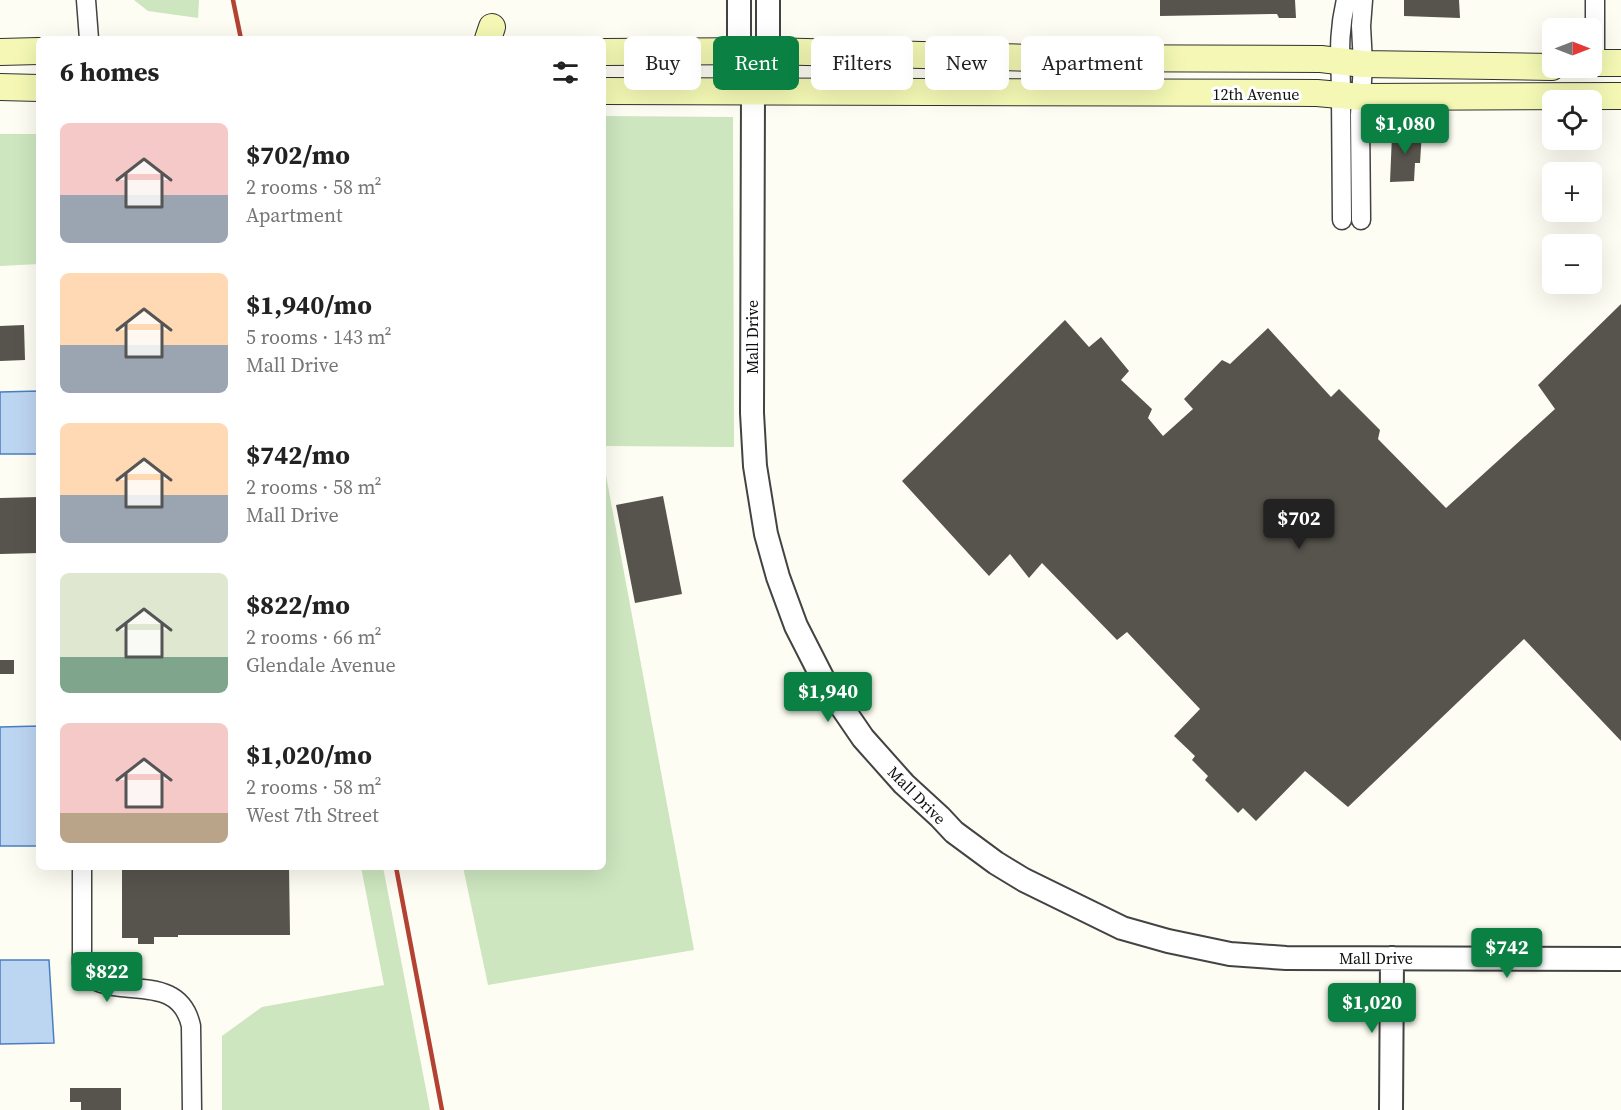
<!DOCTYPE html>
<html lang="en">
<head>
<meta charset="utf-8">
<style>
	body { margin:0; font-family:"Source Serif 4",serif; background:#f6f6f6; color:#222; height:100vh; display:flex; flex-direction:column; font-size:22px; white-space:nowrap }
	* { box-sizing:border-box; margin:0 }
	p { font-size:20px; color:#767676 }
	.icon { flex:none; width:33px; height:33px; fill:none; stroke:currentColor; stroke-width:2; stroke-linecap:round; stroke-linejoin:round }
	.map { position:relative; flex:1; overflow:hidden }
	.details { position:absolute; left:36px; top:36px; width:570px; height:834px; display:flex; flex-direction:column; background:#fff; border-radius:9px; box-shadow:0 6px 24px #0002 }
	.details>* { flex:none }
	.hud { position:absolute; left:624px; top:36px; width:570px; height:54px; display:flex; gap:12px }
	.needle { width:39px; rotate:90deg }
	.buttons { position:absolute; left:1542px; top:18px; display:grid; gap:12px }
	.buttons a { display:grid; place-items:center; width:60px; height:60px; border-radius:9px; background:#fff; box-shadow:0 6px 24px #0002; font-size:30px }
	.price { position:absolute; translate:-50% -51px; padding:0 14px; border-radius:6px; background:#0b8043; color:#fff; font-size:20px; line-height:39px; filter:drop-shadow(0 2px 3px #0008) }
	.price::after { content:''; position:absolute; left:50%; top:36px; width:18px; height:14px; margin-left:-9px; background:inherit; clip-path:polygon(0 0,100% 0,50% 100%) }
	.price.selected { background:#222; color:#fff }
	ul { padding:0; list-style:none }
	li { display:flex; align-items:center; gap:18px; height:150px; padding:0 24px }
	li span { display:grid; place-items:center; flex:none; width:168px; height:120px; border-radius:9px; color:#555 }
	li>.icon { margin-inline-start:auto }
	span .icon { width:72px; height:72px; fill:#fffc; stroke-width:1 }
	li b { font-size:26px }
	h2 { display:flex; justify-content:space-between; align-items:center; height:72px; padding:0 24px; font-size:26px }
	.pill { padding:0 21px; border-radius:9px; background:#fff; box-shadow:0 6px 24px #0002; font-size:21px; line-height:54px }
	.pill.selected { background:#0b8043; color:#fff }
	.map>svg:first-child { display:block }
</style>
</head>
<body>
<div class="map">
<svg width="1621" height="1110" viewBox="0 0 1621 1110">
	<rect width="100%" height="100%" fill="#fefdf3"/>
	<path fill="#cde6bf" d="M134 0H199L198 18 148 11Z
		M603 116 733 117 734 447 603 446Z
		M0 134H39V264L0 266Z
		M603 459 694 950 488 985 463 867H603Z
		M361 867H383L430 1110H222V1036L262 1007 384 985Z"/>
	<path fill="#bcd5f1" stroke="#4a7ec1" stroke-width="1.5" d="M39 391V454H0V392Z
		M39 726V846H0V727Z
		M0 960H49L54 1043 0 1044Z"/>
	<path fill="#57534d" d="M1160 0H1295L1296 18H1279L1277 14 1160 16Z
		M1404 0H1459L1460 18 1404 16Z
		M1398 131H1422L1420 163H1415L1414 181 1390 182 1392 135Z
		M1621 304V741L1524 639 1348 807 1305 771 1256 821 1243 808 1238 813 1205 780 1208 776 1192 760 1195 756 1174 736 1200 709 1127 632 1117 640 1042 563 1029 578 1010 554 989 576 902 481 1065 320 1089 347 1101 337 1129 371 1121 380 1152 409 1148 418 1163 436 1193 409 1184 399 1222 360 1230 364 1268 328 1331 397 1339 389 1380 430 1378 439 1446 508 1555 409 1538 385Z
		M24 325 25 360 0 361V326Z
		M663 496 682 594 635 603 616 505Z
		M39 497V553L0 554V498Z
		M0 660H14V674H0Z
		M122 867H289L290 935H178V937H154V944H138V938H122Z
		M70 1088H121V1110H81V1102H70Z"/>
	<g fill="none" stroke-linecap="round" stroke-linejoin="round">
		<defs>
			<path id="minor" d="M86 0 89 39
				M1595 0V63
				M1342 220C1342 179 1341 137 1341 96 1341 60 1337 37 1346 0
				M1361 220 1360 115 1363 64 1361 26 1363 0
				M82 867V962C96 1011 177 962 191 1026L192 1110"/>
			<path id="tertiary" d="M739 0V51L753 92 752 413 755 466 766 534 778 577 796 626 824 681 863 738 904 784 940 817 954 832 996 863 1024 880 1122 928 1168 941 1230 954 1286 958 1621 959
				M753 92 768 51V0
				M1391 1110 1392 958"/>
			<path id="secondary" d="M488 39 492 27
				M0 52 39 51
				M603 52 768 51 1038 58 1321 59 1363 64 1552 67
				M1592 63H1621
				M0 87 39 88
				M603 91 1317 93 1362 97 1621 96"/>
		</defs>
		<use href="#minor" stroke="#434343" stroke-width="21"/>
		<use href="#tertiary" stroke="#434343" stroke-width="26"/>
		<use href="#secondary" stroke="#323232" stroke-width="28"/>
		<use href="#minor" stroke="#fff" stroke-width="18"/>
		<use href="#tertiary" stroke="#fff" stroke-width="22"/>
		<use href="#secondary" stroke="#f4f8b4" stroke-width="26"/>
		<path stroke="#b44233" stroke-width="4.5" d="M233 0 241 39
			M396 867 442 1110"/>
	</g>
	<g text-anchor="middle" stroke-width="6" stroke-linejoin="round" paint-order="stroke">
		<g font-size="16" fill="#101010" stroke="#fff">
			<text x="1256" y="100">12th Avenue</text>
			<text transform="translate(752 337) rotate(-90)" y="6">Mall Drive</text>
			<text transform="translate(917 795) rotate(45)" y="6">Mall Drive</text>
			<text x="1376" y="964">Mall Drive</text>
		</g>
	</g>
</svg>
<div class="buttons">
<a><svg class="needle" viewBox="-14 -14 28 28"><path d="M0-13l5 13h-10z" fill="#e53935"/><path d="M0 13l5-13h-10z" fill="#767676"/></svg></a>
<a><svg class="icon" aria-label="locate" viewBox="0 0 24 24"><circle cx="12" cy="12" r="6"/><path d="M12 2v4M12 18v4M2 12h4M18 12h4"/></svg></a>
<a>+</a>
<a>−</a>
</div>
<b class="price" style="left:1405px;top:155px">$1,080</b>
<b class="price selected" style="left:1299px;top:550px">$702</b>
<b class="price" style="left:828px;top:723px">$1,940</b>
<b class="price" style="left:1507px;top:979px">$742</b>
<b class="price" style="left:107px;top:1003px">$822</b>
<b class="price" style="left:1372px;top:1034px">$1,020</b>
<div class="hud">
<a class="pill">Buy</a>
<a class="pill selected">Rent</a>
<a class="pill">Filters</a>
<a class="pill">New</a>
<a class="pill">Apartment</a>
</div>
<section class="details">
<h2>6 homes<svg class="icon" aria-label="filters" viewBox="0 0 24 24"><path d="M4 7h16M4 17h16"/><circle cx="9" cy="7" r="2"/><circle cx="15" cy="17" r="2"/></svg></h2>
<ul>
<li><span style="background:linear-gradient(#f6c9c9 60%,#9aa5b1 0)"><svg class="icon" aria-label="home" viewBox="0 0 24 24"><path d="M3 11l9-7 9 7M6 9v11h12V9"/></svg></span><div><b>$702/mo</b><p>2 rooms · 58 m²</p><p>Apartment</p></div></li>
<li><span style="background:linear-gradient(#ffd9b3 60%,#9aa5b1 0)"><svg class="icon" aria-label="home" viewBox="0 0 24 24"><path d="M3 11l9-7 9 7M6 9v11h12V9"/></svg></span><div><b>$1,940/mo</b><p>5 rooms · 143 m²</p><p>Mall Drive</p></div></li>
<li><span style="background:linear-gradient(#ffd9b3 60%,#9aa5b1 0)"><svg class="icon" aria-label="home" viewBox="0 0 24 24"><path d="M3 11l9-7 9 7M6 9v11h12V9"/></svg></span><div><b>$742/mo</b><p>2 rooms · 58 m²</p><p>Mall Drive</p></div></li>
<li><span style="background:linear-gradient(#dfe7d0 70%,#7fa58c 0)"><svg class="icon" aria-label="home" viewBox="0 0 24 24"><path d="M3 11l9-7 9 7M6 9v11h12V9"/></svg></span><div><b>$822/mo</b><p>2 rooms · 66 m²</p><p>Glendale Avenue</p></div></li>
<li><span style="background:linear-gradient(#f6c9c9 75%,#b9a48a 0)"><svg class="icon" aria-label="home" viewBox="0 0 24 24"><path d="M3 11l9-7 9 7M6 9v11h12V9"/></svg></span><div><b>$1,020/mo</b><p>2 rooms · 58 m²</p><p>West 7th Street</p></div></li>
</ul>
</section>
</div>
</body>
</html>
